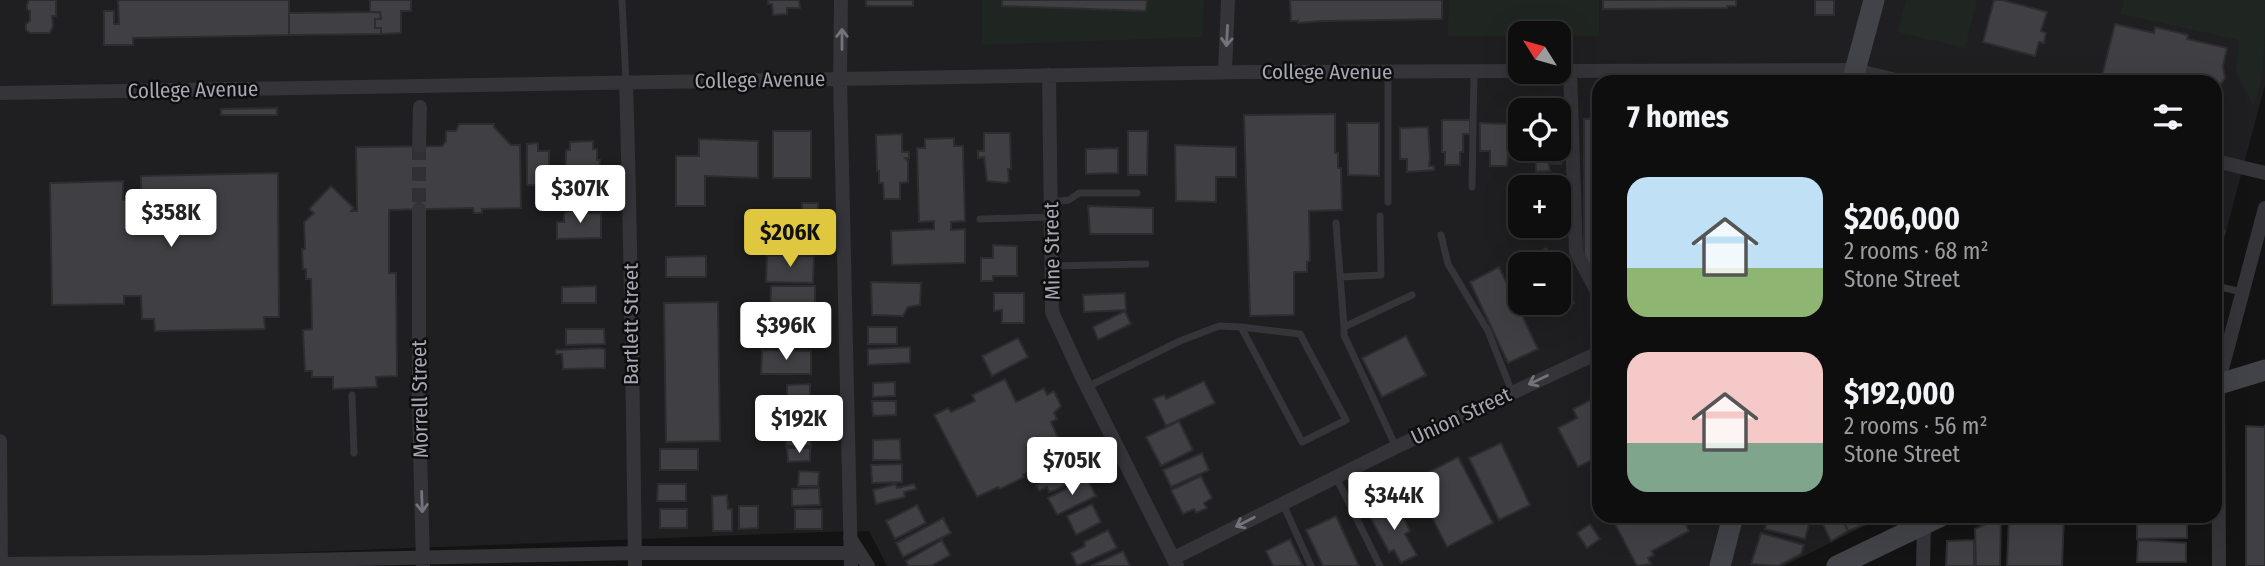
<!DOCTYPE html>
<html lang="en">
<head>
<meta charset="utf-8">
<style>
	body { margin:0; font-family:"Fira Sans Condensed",sans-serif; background:#1c1c1d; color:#f1f3f6; height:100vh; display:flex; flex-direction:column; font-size:26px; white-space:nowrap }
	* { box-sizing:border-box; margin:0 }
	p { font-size:23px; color:#9b9c9e }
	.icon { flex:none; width:38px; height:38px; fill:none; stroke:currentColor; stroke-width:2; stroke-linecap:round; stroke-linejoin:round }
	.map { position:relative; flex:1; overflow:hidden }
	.details { position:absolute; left:1592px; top:75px; width:630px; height:448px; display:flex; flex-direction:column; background:#0e0e0f; border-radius:21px; box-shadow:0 7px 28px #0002,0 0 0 2px #2e2e2f }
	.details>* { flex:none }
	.needle { width:46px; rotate:307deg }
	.buttons { position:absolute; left:1508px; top:21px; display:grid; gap:14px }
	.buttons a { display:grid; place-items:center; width:63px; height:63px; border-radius:14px; background:#0e0e0f; box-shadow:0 7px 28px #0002,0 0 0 2px #2e2e2f; font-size:35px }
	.price { position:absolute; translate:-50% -60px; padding:0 16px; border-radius:7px; background:#fff; color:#222; font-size:23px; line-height:46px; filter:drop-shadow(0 2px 4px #0008) }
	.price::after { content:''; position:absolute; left:50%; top:42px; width:21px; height:16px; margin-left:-10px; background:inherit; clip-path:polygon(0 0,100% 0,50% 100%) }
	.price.on { background:#dfc840; color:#111 }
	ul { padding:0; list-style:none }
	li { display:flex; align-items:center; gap:21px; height:175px; padding:0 35px }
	li span { display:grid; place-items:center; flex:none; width:196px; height:140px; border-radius:21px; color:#555 }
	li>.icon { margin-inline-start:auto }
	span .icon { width:84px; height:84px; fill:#fffc; stroke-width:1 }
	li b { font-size:30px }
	h2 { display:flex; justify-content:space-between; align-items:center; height:84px; padding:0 35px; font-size:30px }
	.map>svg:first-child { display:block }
</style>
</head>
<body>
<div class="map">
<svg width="2265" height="566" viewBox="0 0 2265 566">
	<rect width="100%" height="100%" fill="#131314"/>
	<path fill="#1f1f21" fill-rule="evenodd" d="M0 0H2265V85L2216 269V82H1600V516H1885L1784 566H887L869 531 823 532 0 564ZM1521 33H1559V72H1521ZM1521 110H1559V149H1521ZM1521 187H1559V226H1521ZM1521 264H1559V303H1521Z"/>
	<path fill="#1f2621" d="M982 0H1204L1202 37 982 45Z
		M1450 0H1599V36H1559V33H1521V36H1447Z
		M1906 0H1977L1965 48 1898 32Z
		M2124 0H2265C2265 27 2265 86 2253 105L2236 72 2239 40 2121 14Z"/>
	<path fill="#404044" stroke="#2d2d30" stroke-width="2" d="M29 0H56V16H52L53 26 50 33H30L26 30V24L30 21V11L27 9V4Z
		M118 0H289V35L133 38V45H104V11H114V24H119Z
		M370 0H411V11H401V33L381 34V28H375V19H381L380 12H370Z
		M768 0H799L800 8H787V14L773 15 772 4H768Z
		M866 0H913V6H866Z
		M1002 0H1147L1146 11 1002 6Z
		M1290 0H1442V19L1322 21 1298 23V21H1291Z
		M1603 0H1736V6H1727V8L1603 9Z
		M1815 0H1834V15H1815Z
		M1994 0H2002L2047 12 2041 31 2046 33 2044 43 2039 42 2035 56 1983 42Z
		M380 12 381 19H375V28H381V34L289 35V13Z
		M2115 24 2154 33 2155 27 2188 35 2187 39 2227 48 2223 66 2225 78 2219 87 2216 99V82H2130L2102 76Z
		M277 108V115H221V109Z
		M1335 114V153H1338V168H1341L1342 210 1309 211 1310 261 1307 262V272H1294V315L1250 316 1244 115Z
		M1560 116 1561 164H1549L1550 171 1536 172 1535 149H1559Z
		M1600 118V285L1584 256V119Z
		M1442 120H1470V134H1463V152H1460V165H1445V152H1442Z
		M1347 123H1379V176L1348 175Z
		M1480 123 1510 124 1507 166H1490V151H1480Z
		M459 124H494V127L511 145H520L521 208 482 209V213H474L473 208 389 210V273H396L397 376 376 377 377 387 333 389V377H312V371H305L303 330 312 329 311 279H306V269H303L302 249H305L304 222 314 213 309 209 331 186 354 208 351 211H357L356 147 442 146 446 141V131H456Z
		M1428 127 1430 158 1429 166H1434V170L1407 172V159H1400V128Z
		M773 131H811V178H773Z
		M1128 131H1148L1147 175H1128Z
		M984 133H1010L1011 169H1008L1009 181 1006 183 987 181 984 157 978 158V151H984Z
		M902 134V152H909V158H905L908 161V182L900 183V199H884L883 183H879V171H877L876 135Z
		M954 138V146H963L965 221 951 222V230L965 229V263L892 265 891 231 934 229V221L919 222 917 148H925V139Z
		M699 139 758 141V178L705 176V206H676V156H699Z
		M593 141V149H597V160H600L598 185 565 188 566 150H570V142Z
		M538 143V151H549V181H542L541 185H527V144Z
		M1175 145 1236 147V177H1216V202L1176 201Z
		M1118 148V173L1086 174V149Z
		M278 173 279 317H264L265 329 155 331 154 319H142L141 296H124V304L52 305 50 183 123 181V200H141V176Z
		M802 203H818V221H812V235H791L790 221H802Z
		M1088 206 1153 208V234H1090Z
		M570 209H586V213H601V238L557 239V222H564V214L567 211H570Z
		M2216 213 2220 215 2216 228 2225 231 2221 243 2216 242Z
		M993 245 1017 246V276H993V281H981V258H993Z
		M1546 248 1554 264H1523L1522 261Z
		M767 255 814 256 813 283 766 282Z
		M706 256V277H666V257Z
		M1499 267 1538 349 1508 363 1470 282Z
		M1559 274 1574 303 1550 316 1543 303H1559Z
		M871 282 921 283 920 305 908 307 903 316 872 315Z
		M596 286V303H562V287Z
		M771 286H815V317H770Z
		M994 293H1024V323H1002V310L994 311Z
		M1125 293 1126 310 1084 312 1083 295Z
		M718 302 720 441 666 442 664 303Z
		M1125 311 1131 324 1098 340 1093 327Z
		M816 325V343L776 344V326Z
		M868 327H897V344H868Z
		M566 329H604L605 344 566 345Z
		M1406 336 1426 375 1382 397 1362 358Z
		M1018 338 1028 357 992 376 982 356Z
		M910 347V363L868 365V349Z
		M599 348 605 349V368L563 369 562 354H556V350Z
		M762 350 811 351V374H761Z
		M1005 379 1016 402 1044 388 1047 395 1054 391 1061 406 1054 413 1057 419 1051 422 1065 454 1023 475 1024 477 1000 489 998 487 977 497 934 415 948 408 951 412 975 401 972 395Z
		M1204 381 1215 403 1166 426 1153 399 1164 395 1166 399Z
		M895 382V396L873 397V383Z
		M810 384V405H787V385Z
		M1600 395V456L1578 467 1558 428 1577 418 1573 409Z
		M872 401H896V415L873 416Z
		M789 409H810V426H789Z
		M1179 421 1193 450 1161 466 1146 437Z
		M2265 425V566H2246V426L2264 427Z
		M786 429H811V446H786Z
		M900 439 901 460H873V440Z
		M1501 443 1530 505 1499 520 1469 458Z
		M787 448H810V461L788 462Z
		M660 449H698V470H660Z
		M1202 453 1209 470 1171 487 1163 470Z
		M1080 457 1088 473 1056 490 1049 492 1047 487 1039 491 1036 485 1044 481 1042 475Z
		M1458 457 1493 523 1447 547 1413 480Z
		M902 464V482L872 483 871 465Z
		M799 471 819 472 818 486H798Z
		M1201 476 1212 498 1204 503 1207 508 1196 513 1194 509 1183 514 1171 490Z
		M1087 478 1096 496 1057 515 1048 498Z
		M658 484H686V501H657Z
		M896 484 897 488 914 484 916 489 904 492 905 497 876 504 873 490Z
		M819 488 820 505 792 506V489Z
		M727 495 728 509H732V531H713L712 496Z
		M1393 503 1401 520 1404 519 1410 531 1405 534 1417 555 1401 563 1394 550 1389 552 1369 515Z
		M1092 504 1101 522 1076 535 1067 516Z
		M917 505 926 523 895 539 886 521Z
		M739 506H758V528L739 529Z
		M660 509H687V528H660Z
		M795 509H822V529H795Z
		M1336 516 1359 566H1323L1306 530Z
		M1624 516H1633L1638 521 1648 516 1691 517V520L1685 523 1689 531 1652 551 1654 555 1648 558 1651 564 1637 566 1616 526 1619 519Z
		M1769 516H1792L1810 520 1805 539 1765 529Z
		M1819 516H1840L1848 531 1831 541Z
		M1842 516H1862L1865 524 1848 531Z
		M2009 516H2064L2062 566H2007Z
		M2001 517 2000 566H1976L1975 529Z
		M943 518 951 533 903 557 896 543Z
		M2187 518V538L2137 539V519Z
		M1590 524 1600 539 1587 548 1577 533Z
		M1108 530 1117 548 1077 566 1071 553 1085 546 1084 542Z
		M1761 533 1804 545 1801 554 1778 566 1751 564Z
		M1290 539 1303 566H1273L1266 551Z
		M942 540 950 555 931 566H908L906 561Z
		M1974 540V566H1946L1947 541Z
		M2144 540 2186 543V562H2137L2138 541Z
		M1123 551 1130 566H1091Z"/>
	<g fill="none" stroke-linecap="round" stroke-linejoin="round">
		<path stroke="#303134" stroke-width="14" stroke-dasharray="14 7" stroke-linecap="butt" d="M419 146V209"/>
		<path stroke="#343439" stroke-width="7" d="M622 0 626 82
			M1388 73V202
			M1472 187 1474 72
			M1051 202 1069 200 1079 193H1137
			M980 219 1050 217
			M1336 223 1344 327
			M1441 235 1448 264 1488 331 1512 392
			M1052 266 1146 264
			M1340 277 1381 275 1380 216
			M2216 286 2242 292
			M1087 387 1180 341 1219 326 1241 327 1300 334 1346 420 1302 442 1241 327
			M352 395 354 453
			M1396 447 1344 335V327L1412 295
			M1336 477 1380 566
			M1283 504 1311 566"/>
		<path stroke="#343439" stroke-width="14" d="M841 0 840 79 851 566
			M1559 71 1855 70 1904 82
			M1570 71 1576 252 1600 297
			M1225 72 1228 0
			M1049 75 1052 312 1081 375 1177 566
			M626 82C631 243 633 405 635 566
			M0 93 1249 72 1521 71
			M419 146 420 107
			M2216 161 2265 173
			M419 209V410L423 565
			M0 441 1 566
			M850 538 868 566
			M1174 558 1396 447 1600 352
			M0 564 212 562 635 553H850
			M1923 566 1924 525
			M2219 566 2218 384 2265 208"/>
		<path stroke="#424348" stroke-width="21" d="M1852 82 1874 0
			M2216 385 2265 370
			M1720 566 1733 516
			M1837 566 1941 516"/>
	</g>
	<defs><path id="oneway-shaft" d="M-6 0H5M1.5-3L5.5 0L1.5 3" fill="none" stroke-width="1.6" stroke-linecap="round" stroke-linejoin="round" transform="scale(1.75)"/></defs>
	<g stroke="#73737c">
		<use href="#oneway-shaft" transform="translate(1227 36) rotate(93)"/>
		<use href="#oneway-shaft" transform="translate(842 39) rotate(-90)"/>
		<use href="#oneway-shaft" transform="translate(1538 380) rotate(155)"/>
		<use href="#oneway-shaft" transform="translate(422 502) rotate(88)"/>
		<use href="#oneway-shaft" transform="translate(1245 522) rotate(153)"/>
	</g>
	<g text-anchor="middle" stroke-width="5" stroke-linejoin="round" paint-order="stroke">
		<g font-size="21" fill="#a6a7b3" stroke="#0e0e0f">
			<text x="1327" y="79">College Avenue</text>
			<text transform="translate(760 80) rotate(-1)" y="7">College Avenue</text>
			<text transform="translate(193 90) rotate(-1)" y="7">College Avenue</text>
			<text transform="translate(1052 251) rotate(-91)" y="7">Mine Street</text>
			<text transform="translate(631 324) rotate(-90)" y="7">Bartlett Street</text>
			<text transform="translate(420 399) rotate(-91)" y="7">Morrell Street</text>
			<text transform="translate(1461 416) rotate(-25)" y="7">Union Street</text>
		</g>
	</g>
</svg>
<div class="buttons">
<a><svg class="needle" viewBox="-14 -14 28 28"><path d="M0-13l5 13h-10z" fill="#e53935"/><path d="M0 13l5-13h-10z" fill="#9b9c9e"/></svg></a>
<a><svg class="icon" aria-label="locate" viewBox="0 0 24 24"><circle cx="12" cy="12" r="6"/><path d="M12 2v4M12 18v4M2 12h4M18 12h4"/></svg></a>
<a>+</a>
<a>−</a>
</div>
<b class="price" style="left:580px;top:225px">$307K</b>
<b class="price" style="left:171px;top:249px">$358K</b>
<b class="price on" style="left:790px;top:269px">$206K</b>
<b class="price" style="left:786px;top:362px">$396K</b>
<b class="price" style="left:799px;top:455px">$192K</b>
<b class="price" style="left:1072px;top:497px">$705K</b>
<b class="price" style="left:1394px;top:532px">$344K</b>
<section class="details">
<h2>7 homes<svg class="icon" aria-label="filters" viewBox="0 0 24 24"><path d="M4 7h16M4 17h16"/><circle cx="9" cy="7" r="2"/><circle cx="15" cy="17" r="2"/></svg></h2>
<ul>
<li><span style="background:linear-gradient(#bfe0f5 65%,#8fb573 0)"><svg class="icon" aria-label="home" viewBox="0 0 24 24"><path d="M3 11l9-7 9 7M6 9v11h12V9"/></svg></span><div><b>$206,000</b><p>2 rooms · 68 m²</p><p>Stone Street</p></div></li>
<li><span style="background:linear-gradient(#f6c9c9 65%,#7fa58c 0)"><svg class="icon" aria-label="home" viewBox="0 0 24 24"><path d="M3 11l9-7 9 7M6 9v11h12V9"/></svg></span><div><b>$192,000</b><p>2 rooms · 56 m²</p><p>Stone Street</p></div></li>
</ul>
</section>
</div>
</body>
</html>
